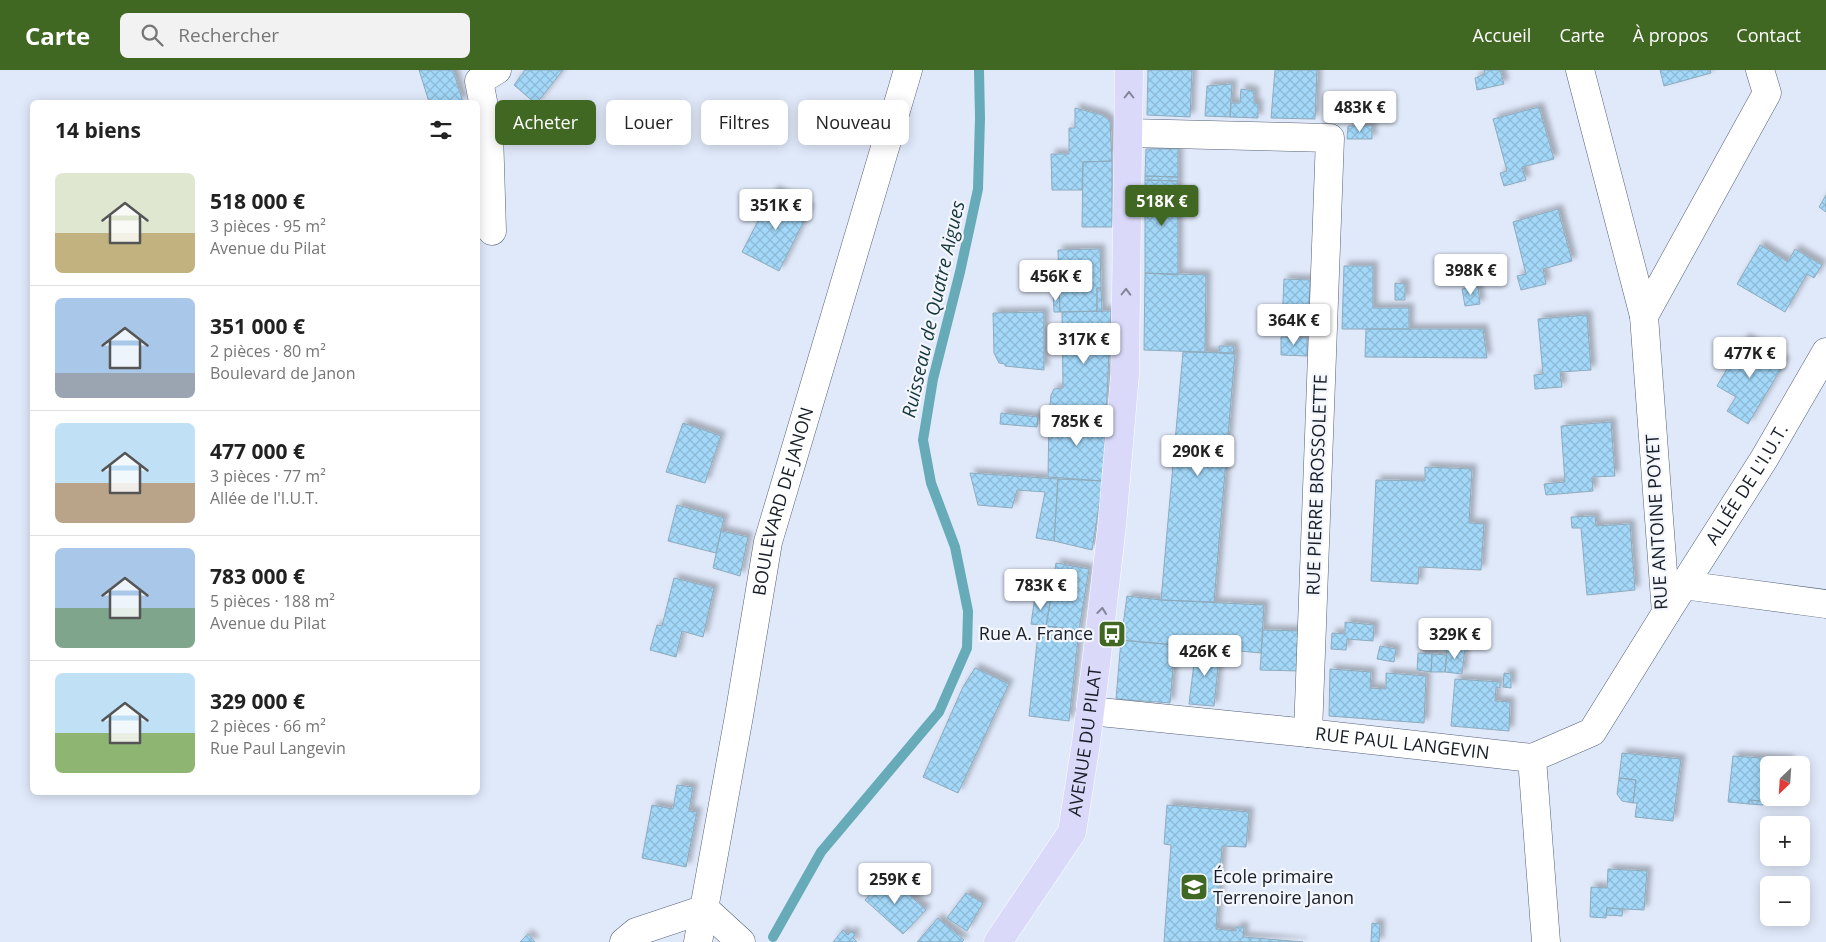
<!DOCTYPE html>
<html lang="fr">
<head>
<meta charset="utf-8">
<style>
	body { margin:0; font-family:"Open Sans",sans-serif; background:#f2f2f2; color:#222; height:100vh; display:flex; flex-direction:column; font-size:19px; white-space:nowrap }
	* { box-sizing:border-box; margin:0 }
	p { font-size:16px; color:#767676 }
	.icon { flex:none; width:28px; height:28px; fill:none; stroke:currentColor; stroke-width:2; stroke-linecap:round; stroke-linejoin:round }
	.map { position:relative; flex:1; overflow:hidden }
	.side { position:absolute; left:30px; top:30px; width:450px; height:695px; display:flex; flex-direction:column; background:#fff; border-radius:8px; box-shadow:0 2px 12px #0003 }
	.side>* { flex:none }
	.top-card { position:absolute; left:495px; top:30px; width:475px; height:45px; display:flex; gap:10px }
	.needle { width:32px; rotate:205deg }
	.controls { position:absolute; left:1760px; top:686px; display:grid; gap:10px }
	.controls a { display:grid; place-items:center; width:50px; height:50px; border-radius:8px; background:#fff; box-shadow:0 2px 12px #0003; font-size:25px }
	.price { position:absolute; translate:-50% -42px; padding:0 11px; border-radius:5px; background:#fff; color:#222; font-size:16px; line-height:32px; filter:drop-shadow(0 1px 2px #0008) }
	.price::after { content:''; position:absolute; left:50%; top:30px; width:15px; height:11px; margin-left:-8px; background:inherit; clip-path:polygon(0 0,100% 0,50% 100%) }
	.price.selected { background:#416822; color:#fff }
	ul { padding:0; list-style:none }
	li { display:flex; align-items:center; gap:15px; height:125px; padding:0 25px }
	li+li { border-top:1px solid #e0e0e0 }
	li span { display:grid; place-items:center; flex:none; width:140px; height:100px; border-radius:8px; color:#555 }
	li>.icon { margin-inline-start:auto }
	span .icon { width:60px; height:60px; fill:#fffc; stroke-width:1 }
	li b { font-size:21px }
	h2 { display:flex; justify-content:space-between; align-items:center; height:60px; padding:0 25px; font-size:21px }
	.tag { padding:0 18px; border-radius:8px; background:#fff; box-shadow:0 2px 12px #0003; font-size:18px; line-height:45px }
	.tag.selected { background:#416822; color:#fff }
	header { display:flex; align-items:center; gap:30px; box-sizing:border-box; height:70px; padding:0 25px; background:#416822; color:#fff }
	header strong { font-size:24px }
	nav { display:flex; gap:28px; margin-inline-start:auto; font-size:18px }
	.search { width:350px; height:45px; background:#f2f2f2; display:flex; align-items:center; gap:12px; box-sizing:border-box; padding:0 18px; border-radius:8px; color:#767676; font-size:19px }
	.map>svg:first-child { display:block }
</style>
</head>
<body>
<header>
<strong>Carte</strong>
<div class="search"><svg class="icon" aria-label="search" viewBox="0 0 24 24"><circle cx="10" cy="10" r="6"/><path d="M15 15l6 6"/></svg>Rechercher</div>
<nav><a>Accueil</a><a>Carte</a><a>À propos</a><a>Contact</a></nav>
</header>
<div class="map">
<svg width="1826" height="872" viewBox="0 0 1826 872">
	<defs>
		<pattern id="building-cross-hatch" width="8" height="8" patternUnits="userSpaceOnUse" patternTransform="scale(1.25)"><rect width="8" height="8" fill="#a3d8f9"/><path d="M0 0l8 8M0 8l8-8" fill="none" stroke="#8cb9d5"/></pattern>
		<filter id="shadow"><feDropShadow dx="4.5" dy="-4.5" stdDeviation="2.5" flood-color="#0004"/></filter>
	</defs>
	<rect width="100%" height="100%" fill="#e0e9fa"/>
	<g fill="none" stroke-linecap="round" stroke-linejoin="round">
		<path stroke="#66abb7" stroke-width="10" d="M773 867 821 782 939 642 967 578 968 541 955 477 931 413 923 370 933 309 960 202 978 119 980 48 979 0"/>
	</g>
	<path fill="url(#building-cross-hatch)" stroke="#8fabbd" filter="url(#shadow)" d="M419 0H453L463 32H429Z
		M525 0H563L536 34 514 15Z
		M1148 0H1192L1190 47 1147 45Z
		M1275 0H1317L1315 49 1271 48Z
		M1484 0H1500L1504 14 1477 20 1475 8 1485 4Z
		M1660 0H1710L1711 3 1664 16Z
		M1232 14 1230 47 1205 46 1207 16Z
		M1241 19 1254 21V33L1258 34V48L1230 47 1231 33H1240Z
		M1539 37 1554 89 1522 97 1526 110 1504 116 1500 103 1507 101 1493 49Z
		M1075 38 1102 45 1110 51 1112 91 1083 92 1082 120H1052L1051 84H1069V58H1075Z
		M1348 56H1372V69H1347Z
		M1146 79H1178V107L1145 106Z
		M1112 91V157H1082L1083 92Z
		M1145 106 1178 107V111L1145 110Z
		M1145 110 1178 111V205L1145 203Z
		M774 120 810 139 779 201 742 182Z
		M1826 125V142L1819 137Z
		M1558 139 1572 191 1543 199 1546 214 1521 220 1517 206 1526 204 1513 152Z
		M1760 175 1788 192 1795 179 1822 195 1814 208 1807 204 1785 242 1737 214Z
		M1100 179 1101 218H1097V241L1060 242 1058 180Z
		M1344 196H1373V238H1409V259H1342Z
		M1145 203 1206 205 1205 282 1144 280Z
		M1053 205H1058L1059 222H1053Z
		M1284 209 1310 210 1308 255 1282 254Z
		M1395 213 1405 214V230H1395Z
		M1478 216 1480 234 1465 236 1462 219Z
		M1097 218H1101L1102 242 1097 241Z
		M1053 222H1059L1060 242H1054Z
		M1111 241 1106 347 1049 345 1051 325 1054 319 1063 318 1062 242Z
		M1044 242V300L1005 296V294L999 293 994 283 993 243Z
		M1587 245 1591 300 1560 302 1562 317 1535 319 1534 305 1543 304 1538 249Z
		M1366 259H1483L1487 288 1365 287Z
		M1281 267 1307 268V286L1281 285Z
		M1745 268 1785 292 1748 354 1727 341 1736 327 1717 316Z
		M1219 276H1234L1233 284 1219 283Z
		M1183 282 1235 283 1214 532 1161 530Z
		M1001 343 1038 347 1037 357 1000 354Z
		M1049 345 1106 347 1103 411 1048 407Z
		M1611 352 1615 406 1592 407 1593 421 1546 425 1544 414 1565 412 1561 356Z
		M683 353 721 366 705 413 666 402Z
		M1425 397 1472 399 1469 453 1484 454 1481 500 1419 497 1418 514 1371 511 1376 410 1425 411Z
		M970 403 1058 409 1054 471 1036 468 1045 422 1017 420 1012 438 978 435Z
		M1058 409 1103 411 1092 480 1054 471Z
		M677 435 724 448 716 483 668 471Z
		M1595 446 1596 456 1630 454 1635 520 1587 525 1581 458H1572L1571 447Z
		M721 461 748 467 740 506 713 498Z
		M1056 493 1089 499 1079 560 1046 556Z
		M674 508 714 518 703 567 682 561 676 587 650 580 657 555 662 556Z
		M1035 526 1051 529 1046 556 1031 554Z
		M1127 526 1161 530 1264 535 1261 583 1121 570Z
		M1345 552 1374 555 1373 571 1347 569 1346 580 1331 579 1332 563 1345 564Z
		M1039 555 1079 560 1069 651 1029 646Z
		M1263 560 1301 561 1299 601 1260 600Z
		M1121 570 1175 575 1170 633 1116 629Z
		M1380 576 1396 579 1394 592 1377 589Z
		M1447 576 1465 578 1462 604 1445 602Z
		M1196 577 1220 579 1214 636 1189 634Z
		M1418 583 1432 584 1431 602 1417 600Z
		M1432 584 1447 585 1445 602H1431Z
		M975 598 1009 614 958 723 923 707 963 617Z
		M1330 599 1371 602 1370 618 1386 619V603L1426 606 1424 653 1329 646Z
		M1504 603 1511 604V618L1503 617Z
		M1455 609 1500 612V618L1496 617 1495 631 1510 632 1509 661 1451 656Z
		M1622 683 1681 689 1673 751 1635 747 1637 733H1633L1636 710 1619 708Z
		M1733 686 1789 690V695H1769V728H1785V733L1749 730V734L1728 732Z
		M1619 708 1636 710 1633 733 1622 731 1617 724Z
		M677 715 693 717 689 741 697 742 686 797 642 788 652 735 673 739Z
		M1749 730 1764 731 1763 735 1749 734Z
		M1167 735 1249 742 1246 777 1222 776 1216 859 1236 861V857H1244L1243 867 1303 872H1164L1171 775 1164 774Z
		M1608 799 1647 801 1644 840 1607 838 1606 848 1590 847 1591 817 1607 818Z
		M887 805 926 840 903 864 865 830Z
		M966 823 983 833 967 861 947 848Z
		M1607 838 1623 839 1622 846 1606 845Z
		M938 848 964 870 962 872H917Z
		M1372 853 1380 854 1379 872H1371Z
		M843 860 848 865 852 861 855 864 853 868 857 872H833Z
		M528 864 535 872H520Z"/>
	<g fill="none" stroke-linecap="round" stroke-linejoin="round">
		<defs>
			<g id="minor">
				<path d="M1129 63 1330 68 1308 663"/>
				<path d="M492 161 489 62 479 11 497 0"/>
				<path d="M1644 246 1767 23 1760 0"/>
				<path d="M1683 515 1826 534"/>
				<path id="s1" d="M1666 543 1764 389 1826 282"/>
				<path id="s2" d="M1090 641 1308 663 1532 688 1546 872"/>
				<path d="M1532 688 1592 662 1666 543 1644 246 1580 0"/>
				<path d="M705 839 741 872"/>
				<path d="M624 872 636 862 705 839"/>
				<path id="s3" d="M698 872 739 646 768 472 908 0"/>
			</g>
			<g id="major">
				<path id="s4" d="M998 872 1072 762 1086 673 1097 586 1112 455 1125 304 1129 0"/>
			</g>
		</defs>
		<use href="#minor" stroke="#536077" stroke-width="29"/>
		<use href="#major" stroke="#fff" stroke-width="29"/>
		<use href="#minor" stroke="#fff" stroke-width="28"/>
		<use href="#major" stroke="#dad9f9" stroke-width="28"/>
	</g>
	<defs><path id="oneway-chevron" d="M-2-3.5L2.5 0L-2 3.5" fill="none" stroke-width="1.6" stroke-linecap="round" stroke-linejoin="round" transform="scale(1.25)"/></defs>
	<g stroke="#83859a">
		<use href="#oneway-chevron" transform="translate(1129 25) rotate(-90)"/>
		<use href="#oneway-chevron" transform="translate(1126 222) rotate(-89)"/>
		<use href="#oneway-chevron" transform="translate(1102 541) rotate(-84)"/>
	</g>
	<defs>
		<symbol id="bus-square" viewBox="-11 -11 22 22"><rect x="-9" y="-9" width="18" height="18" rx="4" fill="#416822" stroke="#f3f6fc"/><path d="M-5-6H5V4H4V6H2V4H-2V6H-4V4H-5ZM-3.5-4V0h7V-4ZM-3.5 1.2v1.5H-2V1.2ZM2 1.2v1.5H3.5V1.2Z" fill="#fff"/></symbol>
		<symbol id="school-square" viewBox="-11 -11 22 22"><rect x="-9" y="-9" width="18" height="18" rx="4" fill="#416822" stroke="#f3f6fc"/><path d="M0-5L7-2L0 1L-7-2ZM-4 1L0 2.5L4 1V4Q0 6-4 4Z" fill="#fff"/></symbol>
	</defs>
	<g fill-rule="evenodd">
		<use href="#bus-square" x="1096" y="548" width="32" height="32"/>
		<use href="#school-square" x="1178" y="801" width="32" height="32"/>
	</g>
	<g text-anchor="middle" stroke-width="4.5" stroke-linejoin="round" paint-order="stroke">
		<g font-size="18" fill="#181e27" stroke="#f3f6fc">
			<text dy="6" stroke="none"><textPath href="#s1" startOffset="152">ALLÉE DE L'I.U.T.</textPath></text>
			<text transform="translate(1317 415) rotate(-88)" y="6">RUE PIERRE BROSSOLETTE</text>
			<text dy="6" stroke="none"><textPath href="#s3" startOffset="449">BOULEVARD DE JANON</textPath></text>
			<text transform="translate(1657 452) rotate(-93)" y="6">RUE ANTOINE POYET</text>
			<text dy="6" stroke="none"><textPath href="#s4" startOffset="224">AVENUE DU PILAT</textPath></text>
			<text dy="6" stroke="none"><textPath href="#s2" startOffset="314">RUE PAUL LANGEVIN</textPath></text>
		</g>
		<g font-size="18" fill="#181e27" stroke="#f3f6fc" text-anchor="end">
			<text x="1093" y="570">Rue A. France</text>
			<text x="1213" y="813" text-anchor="start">École primaire<tspan x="1213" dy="21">Terrenoire Janon</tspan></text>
		</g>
		<g font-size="19" font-style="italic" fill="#15373d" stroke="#f3f6fc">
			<text transform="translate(933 239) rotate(-77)" y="7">Ruisseau de Quatre Aigues</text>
		</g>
	</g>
</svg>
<div class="controls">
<a><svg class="needle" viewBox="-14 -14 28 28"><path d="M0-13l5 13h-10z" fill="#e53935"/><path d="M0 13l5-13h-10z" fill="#767676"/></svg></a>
<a>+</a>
<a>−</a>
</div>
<b class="price" style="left:1360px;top:63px">483K €</b>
<b class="price selected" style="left:1162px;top:157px">518K €</b>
<b class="price" style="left:776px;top:161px">351K €</b>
<b class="price" style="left:1471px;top:226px">398K €</b>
<b class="price" style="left:1056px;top:232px">456K €</b>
<b class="price" style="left:1294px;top:276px">364K €</b>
<b class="price" style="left:1084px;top:295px">317K €</b>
<b class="price" style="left:1750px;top:309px">477K €</b>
<b class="price" style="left:1077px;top:377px">785K €</b>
<b class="price" style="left:1198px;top:407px">290K €</b>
<b class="price" style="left:1041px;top:541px">783K €</b>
<b class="price" style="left:1455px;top:590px">329K €</b>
<b class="price" style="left:1205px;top:607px">426K €</b>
<b class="price" style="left:895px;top:835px">259K €</b>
<div class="top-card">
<a class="tag selected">Acheter</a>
<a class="tag">Louer</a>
<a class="tag">Filtres</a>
<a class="tag">Nouveau</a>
</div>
<section class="side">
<h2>14 biens<svg class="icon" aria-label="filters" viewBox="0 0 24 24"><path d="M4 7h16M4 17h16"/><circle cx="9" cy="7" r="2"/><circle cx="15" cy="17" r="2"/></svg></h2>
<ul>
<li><span style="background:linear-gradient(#dfe7d0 60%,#c2b280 0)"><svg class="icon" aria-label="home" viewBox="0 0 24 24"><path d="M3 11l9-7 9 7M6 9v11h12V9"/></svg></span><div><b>518 000 €</b><p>3 pièces · 95 m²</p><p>Avenue du Pilat</p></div></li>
<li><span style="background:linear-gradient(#a9c7e8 75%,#9aa5b1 0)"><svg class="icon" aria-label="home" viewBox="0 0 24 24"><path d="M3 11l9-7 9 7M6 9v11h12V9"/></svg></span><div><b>351 000 €</b><p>2 pièces · 80 m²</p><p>Boulevard de Janon</p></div></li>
<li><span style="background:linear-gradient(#bfe0f5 60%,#b9a48a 0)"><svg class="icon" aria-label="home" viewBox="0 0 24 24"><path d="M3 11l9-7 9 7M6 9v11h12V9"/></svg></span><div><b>477 000 €</b><p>3 pièces · 77 m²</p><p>Allée de l'I.U.T.</p></div></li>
<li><span style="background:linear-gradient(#a9c7e8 60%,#7fa58c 0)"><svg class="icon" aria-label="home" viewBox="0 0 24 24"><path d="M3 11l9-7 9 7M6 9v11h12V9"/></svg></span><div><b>783 000 €</b><p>5 pièces · 188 m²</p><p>Avenue du Pilat</p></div></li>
<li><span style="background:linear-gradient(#bfe0f5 60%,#8fb573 0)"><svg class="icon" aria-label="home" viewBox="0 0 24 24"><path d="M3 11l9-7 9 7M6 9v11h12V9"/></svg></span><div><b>329 000 €</b><p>2 pièces · 66 m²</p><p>Rue Paul Langevin</p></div></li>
</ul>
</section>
</div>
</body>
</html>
